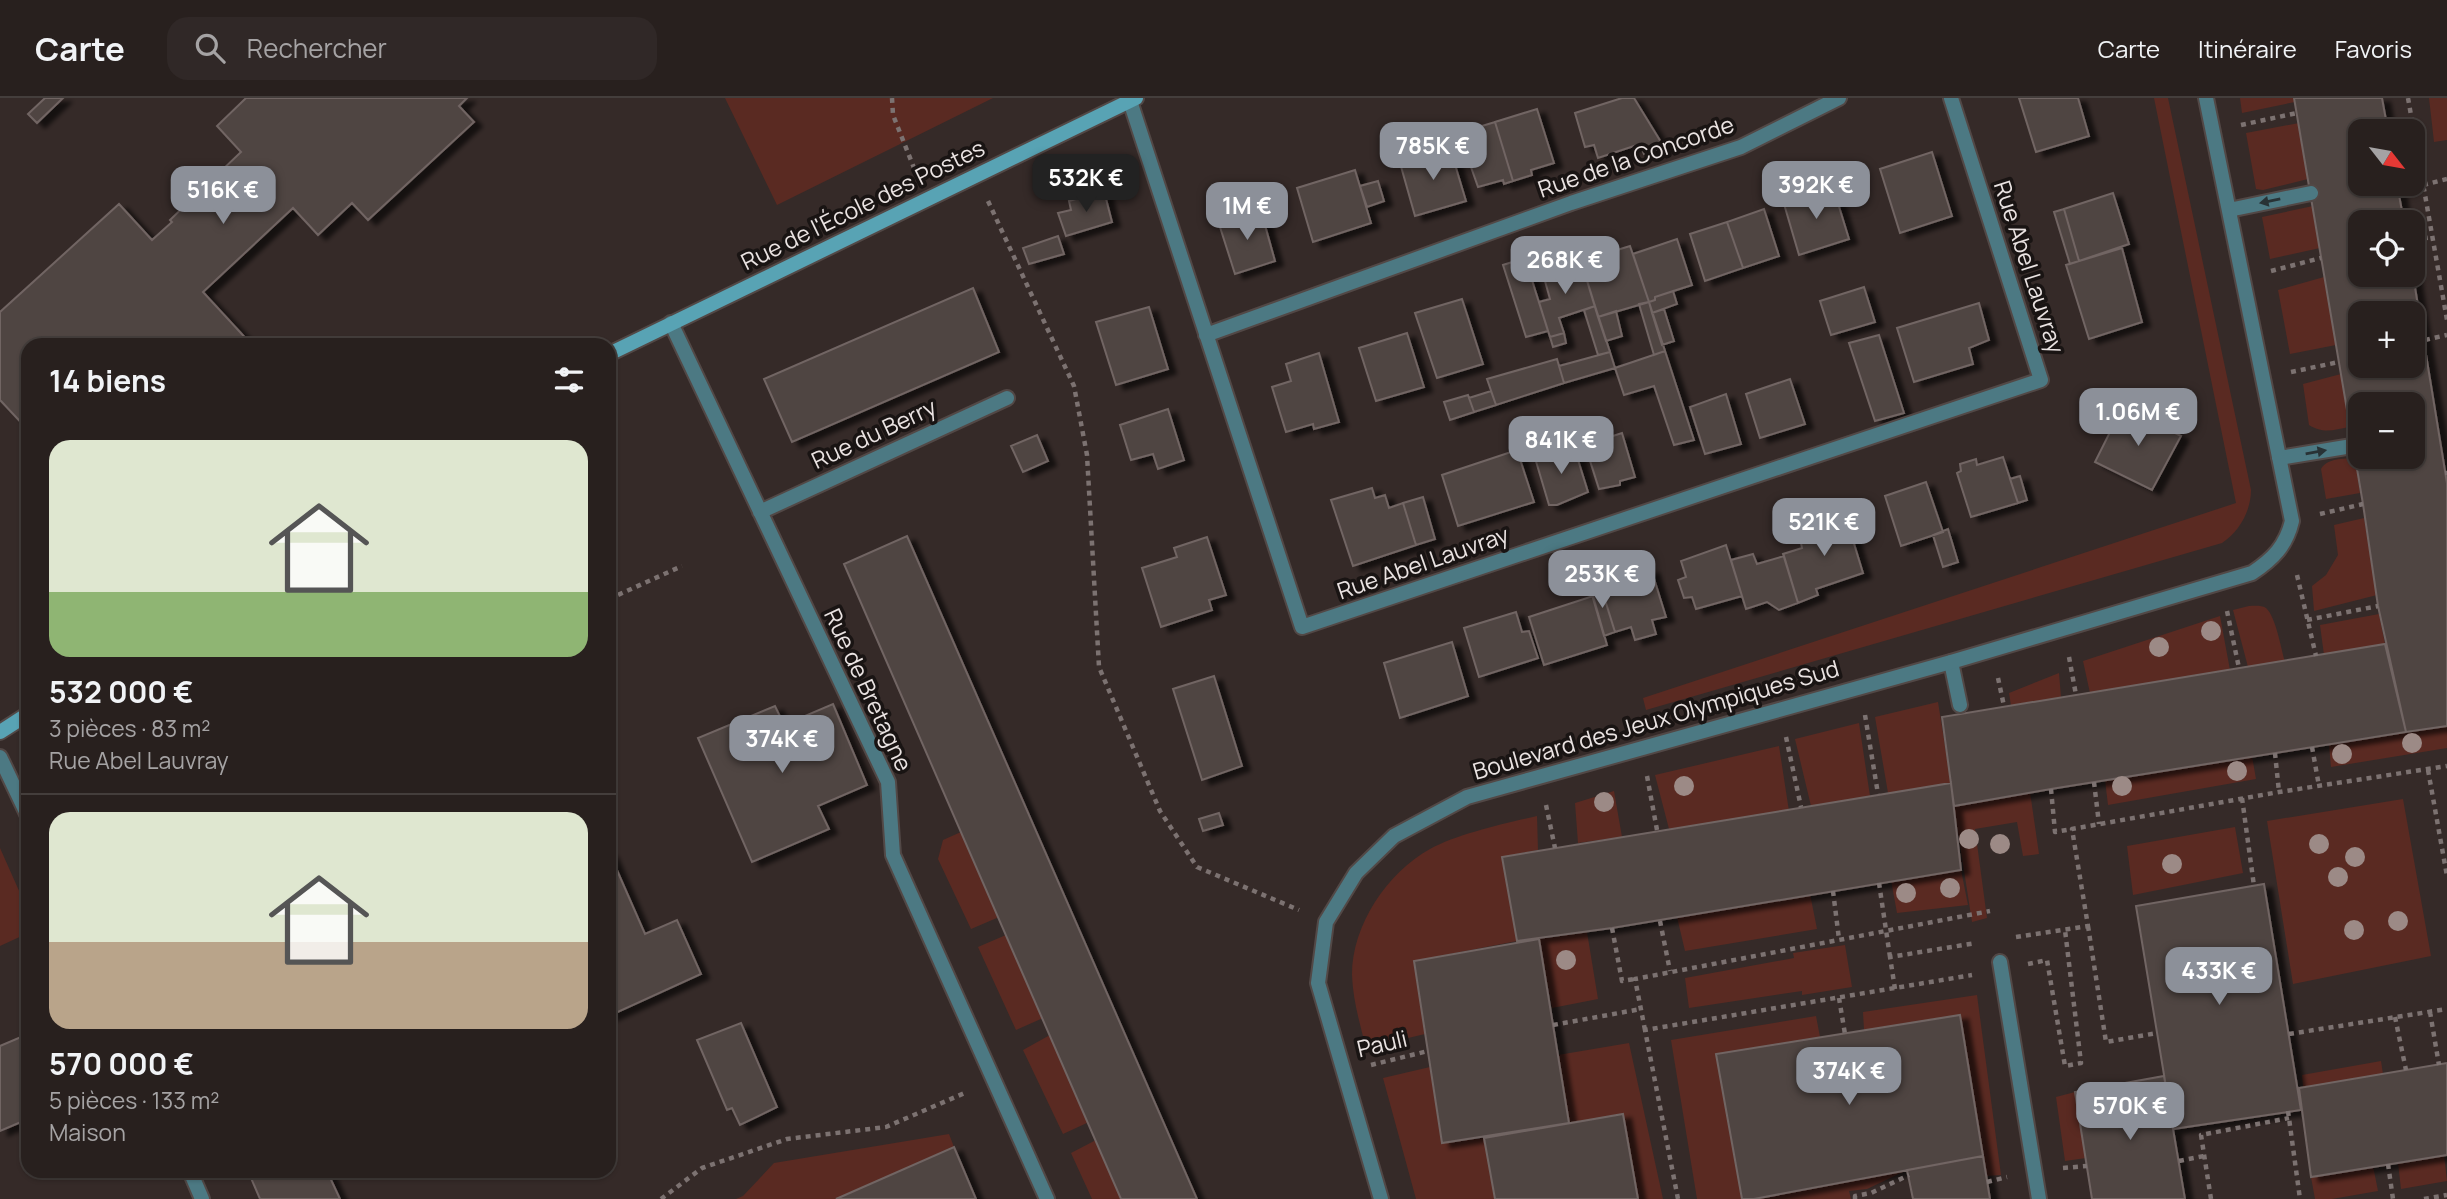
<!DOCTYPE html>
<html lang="fr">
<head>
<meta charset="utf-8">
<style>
	body { margin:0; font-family:Manrope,sans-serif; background:#302827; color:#f1f3f6; height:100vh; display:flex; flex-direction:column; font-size:26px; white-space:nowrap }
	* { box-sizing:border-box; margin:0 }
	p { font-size:23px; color:#a5a3a4 }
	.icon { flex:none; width:38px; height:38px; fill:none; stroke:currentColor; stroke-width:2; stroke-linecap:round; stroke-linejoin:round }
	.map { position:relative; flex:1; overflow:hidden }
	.panel { position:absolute; left:21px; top:240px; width:595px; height:840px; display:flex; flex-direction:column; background:#28201e; border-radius:21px; box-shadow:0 2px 5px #0004,0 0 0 2px #443e3c }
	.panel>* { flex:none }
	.needle { width:46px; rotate:121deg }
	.buttons { position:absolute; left:2348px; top:21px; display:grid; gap:14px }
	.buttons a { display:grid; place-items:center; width:77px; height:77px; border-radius:14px; background:#28201e; box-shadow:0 2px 5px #0004,0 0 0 2px #443e3c; font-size:35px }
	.price { position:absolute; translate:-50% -60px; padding:0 16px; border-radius:14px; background:#8c9099; color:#fff; font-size:23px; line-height:46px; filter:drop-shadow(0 2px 4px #0008) }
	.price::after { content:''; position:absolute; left:50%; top:42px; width:21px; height:16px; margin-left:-10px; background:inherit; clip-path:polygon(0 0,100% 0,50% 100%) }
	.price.on { background:#222; color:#fff }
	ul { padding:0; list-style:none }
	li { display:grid; align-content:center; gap:14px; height:371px; padding:0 28px }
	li+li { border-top:2px solid #443e3c }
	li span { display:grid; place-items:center; height:217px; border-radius:21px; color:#555 }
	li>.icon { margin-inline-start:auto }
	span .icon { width:126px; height:126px; fill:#fffc; stroke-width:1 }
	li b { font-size:30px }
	h2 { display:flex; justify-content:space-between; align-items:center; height:84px; padding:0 28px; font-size:30px }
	header { display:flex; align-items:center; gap:42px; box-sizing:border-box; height:98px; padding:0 35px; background:#28201e; border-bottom:2px solid #443e3c }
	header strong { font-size:33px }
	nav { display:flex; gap:38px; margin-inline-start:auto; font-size:24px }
	.search { width:490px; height:63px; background:#302827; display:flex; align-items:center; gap:18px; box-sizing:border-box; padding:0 24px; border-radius:21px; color:#a5a3a4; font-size:26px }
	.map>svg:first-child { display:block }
</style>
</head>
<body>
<header>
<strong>Carte</strong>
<div class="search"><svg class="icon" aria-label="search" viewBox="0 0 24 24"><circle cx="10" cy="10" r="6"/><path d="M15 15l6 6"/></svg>Rechercher</div>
<nav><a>Carte</a><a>Itinéraire</a><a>Favoris</a></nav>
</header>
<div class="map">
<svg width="2447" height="1101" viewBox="0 0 2447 1101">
	<defs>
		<filter id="shadow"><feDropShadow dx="8" dy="4.5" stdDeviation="2" flood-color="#0009"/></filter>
	</defs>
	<rect width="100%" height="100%" fill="#352a28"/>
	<path fill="#5a2a22" d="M725 0H993L777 107Z
		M2154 0H2168L2251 392C2251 413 2239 434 2222 445L1646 612 1643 600 2236 405Z
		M2240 0H2294L2295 4 2242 15Z
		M2429 0H2447V42L2434 44Z
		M2299 25 2308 81 2263 92 2256 91 2246 35Z
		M2313 108 2320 150 2270 161 2262 119Z
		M2324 179 2336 247 2290 256 2278 192Z
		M2341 276 2349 329C2334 332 2323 336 2309 327L2303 286Z
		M2355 360 2360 395 2326 401 2321 371C2327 360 2343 361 2355 360Z
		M2364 420 2377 497 2314 513 2312 488 2326 477 2338 457 2334 427Z
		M2249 508C2255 508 2261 507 2266 510 2276 519 2281 551 2285 564L2248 569 2233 512Z
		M2379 516 2385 546 2324 557 2320 527Z
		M2220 518 2230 572 2090 595 2083 563Z
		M2059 575 2061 599 2011 608 2009 595Z
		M1938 604 1951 685 1888 695 1875 619Z
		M1859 625 1870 698 1811 708 1795 641Z
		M2447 628V650L2331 669 2329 647Z
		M1779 648 1789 713 1669 731 1655 677Z
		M2252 658 2256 681 2108 707 2105 682Z
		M1614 693 1622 739 1578 745 1575 705Z
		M2030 694 2039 756 2023 758 2017 724 1975 731 1987 820 1972 824 1954 708Z
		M2403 701 2431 858 2293 886 2267 723Z
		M1537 718 1538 752 1502 759 1517 843 1414 863 1425 936 1366 950C1360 926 1353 903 1352 877 1352 827 1387 775 1430 751 1457 736 1506 725 1537 718Z
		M2235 729 2243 775 2133 797 2127 748Z
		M961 734 999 819 971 831 938 761 943 742Z
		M0 750 28 813 26 836 0 848Z
		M1961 772 1968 807 1897 815 1891 782Z
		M1810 796 1817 831 1685 853 1677 819Z
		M1587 834 1598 901 1552 910 1539 841Z
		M1006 837 1043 920 1016 932 978 849Z
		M1845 847 1852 889 1802 897V893L1689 910 1685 880 1794 860 1793 855Z
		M1977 897 2001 1077 1986 1078 1960 917 1864 932 1863 914Z
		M1816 918 1820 939 1742 1101H1697L1671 942Z
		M1050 937 1089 1024 1063 1036 1023 952Z
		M1629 945 1663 1101H1638L1623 1017 1569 1025 1558 957Z
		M2381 963 2383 976 2303 989 2302 977Z
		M1430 969 1442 1045 1484 1040 1495 1101H1416L1383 980Z
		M2075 994 2086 1060 2065 1063 2056 999Z
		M949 1036 954 1049 836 1101H736L743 1098 774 1065Z
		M1096 1042 1121 1101H1092L1071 1055Z
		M2444 1057 2447 1083 2401 1091 2398 1065Z
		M2373 1068 2378 1093 2332 1101H2315L2311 1079Z
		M1907 1072 1867 1091 1849 1093 1851 1101H1754Z"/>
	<path fill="#504543" stroke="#716563" stroke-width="2" fill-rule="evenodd" filter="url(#shadow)" d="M45 0H63L37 25 28 16Z
		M246 0H467L459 8 474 24 368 122 352 105 318 137 293 110 203 194 252 247H28V332L0 302V214L119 106 152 142 172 124 170 122 241 54 217 28Z
		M1622 0H1634L1664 49 1644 56 1640 46 1598 60 1594 47 1585 49 1575 15Z
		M2019 0H2078L2089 38 2036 54Z
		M2294 0H2382L2388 33H2361V86H2397L2404 124H2361V177H2413L2447 385V628L2406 634 2378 508 2363 406ZM2361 215H2413V268H2361ZM2361 306H2413V359H2361Z
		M1537 11 1554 65 1531 72 1532 77 1513 83 1495 24Z
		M1495 24 1513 83 1504 86 1503 82 1478 89 1459 35Z
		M1450 50 1466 103 1415 118 1400 65Z
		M1932 54 1952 118 1900 135 1880 71Z
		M1355 72 1371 125 1313 144 1297 90Z
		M1378 83 1384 103 1367 109 1360 88Z
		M1833 89 1849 141 1799 157 1784 106Z
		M1104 93 1112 124 1066 138 1058 115 1071 112 1069 103Z
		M2113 95 2129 146 2079 163 2064 111Z
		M1764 111 1779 158 1743 170 1727 124Z
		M2064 111 2079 163 2070 166 2054 114Z
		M1261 113 1275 163 1235 176 1219 126Z
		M1727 124 1743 170 1705 183 1690 136Z
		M1058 138 1064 156 1029 166 1023 150Z
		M1677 141 1692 187 1655 199V202L1649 204 1633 156Z
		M1630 148 1649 204 1598 219 1581 163Z
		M2122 150 2142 224 2089 241 2066 167Z
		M1525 160 1548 233 1526 239 1503 167Z
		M1581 163 1595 208 1559 220 1564 235 1550 239 1539 204 1550 201 1543 176Z
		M1864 189 1875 224 1831 237 1820 203Z
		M973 190 999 254 792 344 764 281Z
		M1673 193 1677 206 1652 215 1649 204 1655 202V199Z
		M1462 201 1483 266 1437 280 1415 215Z
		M1649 204 1665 253 1654 257 1639 206Z
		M1979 205 1989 242 1969 250 1973 266 1914 284 1897 230Z
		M1595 208 1610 254 1598 257 1584 212Z
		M1149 209 1168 271 1116 287 1096 224Z
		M1664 211 1674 243 1662 247 1652 215Z
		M1616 213 1622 238 1606 243 1598 219Z
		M1407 235 1424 289 1376 303 1359 250Z
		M1564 235 1566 245 1553 249 1550 239Z
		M1879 237 1904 315 1875 323 1849 245Z
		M1665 253 1694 342 1674 347 1654 288 1624 297 1615 270Z
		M1610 254 1615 270 1564 285 1559 268Z
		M1319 255 1339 324 1314 331 1313 326 1286 334 1272 289 1291 283 1286 266Z
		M1557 261 1564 285 1496 307 1487 281Z
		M1790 281 1805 326 1760 340 1746 296Z
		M1491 293 1496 307 1474 314 1469 300Z
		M1726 296 1741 346 1705 356 1690 309Z
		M1468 297 1474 314 1450 322 1444 304Z
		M2123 308 2181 338 2152 392 2095 364Z
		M1168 311 1184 362 1158 371 1153 356 1131 362 1120 327Z
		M1622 335 1635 379 1620 383V387L1599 391 1585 347Z
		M1037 337 1048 363 1023 374 1011 348Z
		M1574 349 1588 394 1557 407H1549L1535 360Z
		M1517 352 1534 404 1458 428 1442 377Z
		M2003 359 2018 405 1971 419 1957 375 1961 373 1960 366 1976 361 1977 367Z
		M2020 378 2027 402 2018 405 2010 381Z
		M1926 384 1943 434 1901 448 1885 398Z
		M1372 390 1375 400 1385 397 1389 410 1403 405 1416 447 1353 468 1331 402Z
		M1423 399 1435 441 1416 447 1403 405Z
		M1844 413 1863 475 1816 491 1818 497 1798 505 1783 456 1802 450 1801 445 1820 437 1816 422Z
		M1816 422 1820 437 1801 445 1796 430Z
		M1948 431 1958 464 1943 469 1933 437Z
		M907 438 1197 1101H1121L844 466Z
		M1207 439 1226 497 1209 502 1212 512 1161 529 1142 470 1177 459 1174 450Z
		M1726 447 1742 498 1696 511 1692 499 1684 500 1678 482 1686 479 1681 463Z
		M1753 456 1757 466 1784 458 1798 505 1779 512 1767 504 1746 511 1731 462Z
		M1651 471 1666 519 1652 522 1656 536 1635 542 1631 529 1615 534 1600 486Z
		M1600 486 1615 534 1604 538 1590 490Z
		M1593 498 1607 547 1544 567 1529 519Z
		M1516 514 1522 534 1529 533 1538 560 1479 579 1464 530Z
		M1452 544 1468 598 1400 620 1384 565Z
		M2385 546 2406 634 2051 691 1954 708 1942 619Z
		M1214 578 1242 668 1202 682 1173 591Z
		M833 606 867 687 818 708 829 731 752 764 698 640 775 608 784 627Z
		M1951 685 1961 772 1612 830 1517 843 1502 759Z
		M1219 715 1223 727 1203 733 1199 721Z
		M609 754 645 836 677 822 701 876 609 918Z
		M2264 786 2301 1012 2173 1031 2136 808Z
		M1539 841 1569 1025 1442 1045 1414 863Z
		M1960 917 1983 1058 1754 1101H1742L1716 956Z
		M741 925 777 1009 740 1027 732 1010 727 1012 697 942Z
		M28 936V1021L0 1033V948Z
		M2447 965V1057L2311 1079 2299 990Z
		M2164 978 2185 1101H2092L2075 994Z
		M1623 1016 1638 1101H1495L1484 1040Z
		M954 1049 976 1101H836Z
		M1983 1058 1990 1101H1913L1907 1072Z
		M248 1073H327L340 1101H260Z"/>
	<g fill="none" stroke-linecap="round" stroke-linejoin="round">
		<defs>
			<path id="lane" d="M1951 564 1960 607
				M2000 864 2039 1101"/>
			<path id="street" d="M1130 3 1302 529 2041 282 1951 0
				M2229 112 2311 95
				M671 225 888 684 893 757 1047 1101
				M1206 237 1571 105 1741 49 1839 0
				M2279 360 2352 348
				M760 414 1007 300
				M0 659 28 718
				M190 1073 202 1101
				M1381 1101 1318 885 1326 824 1356 775 1394 738 1467 699 1951 564 2252 475C2273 461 2286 448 2292 423L2206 0"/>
			<path id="secondary" d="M609 256 1136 0
				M0 634 28 616"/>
		</defs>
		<use href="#lane" stroke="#524846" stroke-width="18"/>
		<use href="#street" stroke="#524846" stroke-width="18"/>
		<use href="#secondary" stroke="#524846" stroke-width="18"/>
		<path stroke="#7c7271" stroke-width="4.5" stroke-dasharray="5 5" stroke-linecap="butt" d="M892 0 893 17 916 75
			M2408 0 2447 222
			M2241 27 2297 15
			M2423 87 2447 81
			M988 103 1074 288 1087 357 1099 569 1160 713 1197 769 1299 812
			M2413 142 2432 139
			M2271 173 2321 160
			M2425 242 2447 237
			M2291 274 2339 264
			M2445 375H2447
			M2320 416 2363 406
			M2297 477 2316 558
			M609 501 682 468
			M2227 513 2239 570
			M2307 522 2378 508
			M2069 559 2076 597
			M1998 580 2004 608
			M1865 617 1878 696
			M1786 639 1801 709
			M2312 649 2319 688
			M2275 655 2279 694
			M2428 672 2447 778
			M1647 678 1657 732
			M2094 684 2099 726
			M2051 691 2055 734 2072 731
			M2242 700 2254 788
			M1546 707 1555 750
			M1879 785 1890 859
			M1833 793 1839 841
			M1660 823 1670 873
			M2088 828 2106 944 2157 935
			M1612 830 1622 883 1635 881
			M2016 839 2088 828 2072 731 2279 694 2447 668
			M2028 866 2047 862 2065 968 2081 965 2065 832
			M1895 891 1890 859 1976 845
			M1839 900 1845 936
			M2430 914 2439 967
			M2395 919 2406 972
			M1553 927 1641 911
			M1645 932 1635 881 1990 813
			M2289 936 2447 911
			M1371 967 1428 953
			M2288 1013 2300 1101
			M2179 1063 2204 1058
			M2388 1066 2393 1101
			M2063 1070 2087 1068
			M1987 1084 2007 1079
			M661 1101 702 1070 787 1041 886 1029 967 994
			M1678 1101 1645 932 1972 877
			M1855 1101V1098L1871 1095 1909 1077
			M2211 1101 2201 1037 2289 1020
			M2424 1101 2447 1097"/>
		<use href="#lane" stroke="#4c7983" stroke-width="14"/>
		<use href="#street" stroke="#4c7983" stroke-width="14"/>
		<use href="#secondary" stroke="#58a3b4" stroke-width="14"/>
	</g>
	<g fill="#9c8a86">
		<circle cx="2211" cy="533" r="10"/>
		<circle cx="2159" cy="549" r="10"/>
		<circle cx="2412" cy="645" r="10"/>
		<circle cx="2342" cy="656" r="10"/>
		<circle cx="2237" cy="673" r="10"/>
		<circle cx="1684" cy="688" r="10"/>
		<circle cx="2122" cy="688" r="10"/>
		<circle cx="1604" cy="704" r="10"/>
		<circle cx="1969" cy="741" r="10"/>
		<circle cx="2000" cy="746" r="10"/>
		<circle cx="2319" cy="746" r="10"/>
		<circle cx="2355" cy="759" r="10"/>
		<circle cx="2172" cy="766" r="10"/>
		<circle cx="2338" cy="779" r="10"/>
		<circle cx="1950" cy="790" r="10"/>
		<circle cx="1906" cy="795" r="10"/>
		<circle cx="2398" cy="823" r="10"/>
		<circle cx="2354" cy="832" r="10"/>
		<circle cx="1566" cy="862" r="10"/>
	</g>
	<defs><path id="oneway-solid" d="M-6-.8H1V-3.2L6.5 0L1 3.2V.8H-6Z" transform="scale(1.75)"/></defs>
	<g fill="#283235">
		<use href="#oneway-solid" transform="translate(2270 103) rotate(168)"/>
		<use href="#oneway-solid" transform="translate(2316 354) rotate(-10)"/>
	</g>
	<g text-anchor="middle" stroke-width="7" stroke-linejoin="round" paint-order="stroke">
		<g font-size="23" fill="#eae3e2" stroke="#191413">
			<text transform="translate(1636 59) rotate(-19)" y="8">Rue de la Concorde</text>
			<text transform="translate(863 107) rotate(-26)" y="8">Rue de l'École des Postes</text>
			<text transform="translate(2029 169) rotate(72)" y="8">Rue Abel Lauvray</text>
			<text transform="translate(874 336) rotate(-25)" y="8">Rue du Berry</text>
			<text transform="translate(1423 465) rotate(-19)" y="8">Rue Abel Lauvray</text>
			<text transform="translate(868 592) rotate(65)" y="8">Rue de Bretagne</text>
			<text transform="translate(1656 622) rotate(-16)" y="8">Boulevard des Jeux Olympiques Sud</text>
			<text transform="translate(1382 946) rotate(-13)" y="8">Pauli</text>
		</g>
	</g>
</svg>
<div class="buttons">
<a><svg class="needle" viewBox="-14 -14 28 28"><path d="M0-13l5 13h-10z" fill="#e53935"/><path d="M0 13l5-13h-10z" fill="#a5a3a4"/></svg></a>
<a><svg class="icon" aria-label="locate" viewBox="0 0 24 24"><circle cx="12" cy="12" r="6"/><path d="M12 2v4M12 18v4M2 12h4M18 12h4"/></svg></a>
<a>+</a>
<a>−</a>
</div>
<b class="price" style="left:1433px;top:84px">785K €</b>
<b class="price on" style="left:1086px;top:116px">532K €</b>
<b class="price" style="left:1816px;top:123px">392K €</b>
<b class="price" style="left:223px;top:128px">516K €</b>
<b class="price" style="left:1247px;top:144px">1M €</b>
<b class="price" style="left:1565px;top:198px">268K €</b>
<b class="price" style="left:2138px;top:350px">1.06M €</b>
<b class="price" style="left:1561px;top:378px">841K €</b>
<b class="price" style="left:1824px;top:460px">521K €</b>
<b class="price" style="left:1602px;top:512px">253K €</b>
<b class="price" style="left:782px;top:677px">374K €</b>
<b class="price" style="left:2219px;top:909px">433K €</b>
<b class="price" style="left:1849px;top:1009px">374K €</b>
<b class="price" style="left:2130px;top:1044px">570K €</b>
<section class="panel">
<h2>14 biens<svg class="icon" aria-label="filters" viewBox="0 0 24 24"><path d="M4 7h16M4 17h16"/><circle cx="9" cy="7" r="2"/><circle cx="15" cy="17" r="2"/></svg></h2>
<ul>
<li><span style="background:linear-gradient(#dfe7d0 70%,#8fb573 0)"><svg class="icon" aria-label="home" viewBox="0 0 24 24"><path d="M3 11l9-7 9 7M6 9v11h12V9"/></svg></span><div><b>532 000 €</b><p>3 pièces · 83 m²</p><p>Rue Abel Lauvray</p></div></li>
<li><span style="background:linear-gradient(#dfe7d0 60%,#b9a48a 0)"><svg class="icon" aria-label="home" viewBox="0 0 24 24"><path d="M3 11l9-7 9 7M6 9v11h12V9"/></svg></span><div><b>570 000 €</b><p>5 pièces · 133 m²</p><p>Maison</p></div></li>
</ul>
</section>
</div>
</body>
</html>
